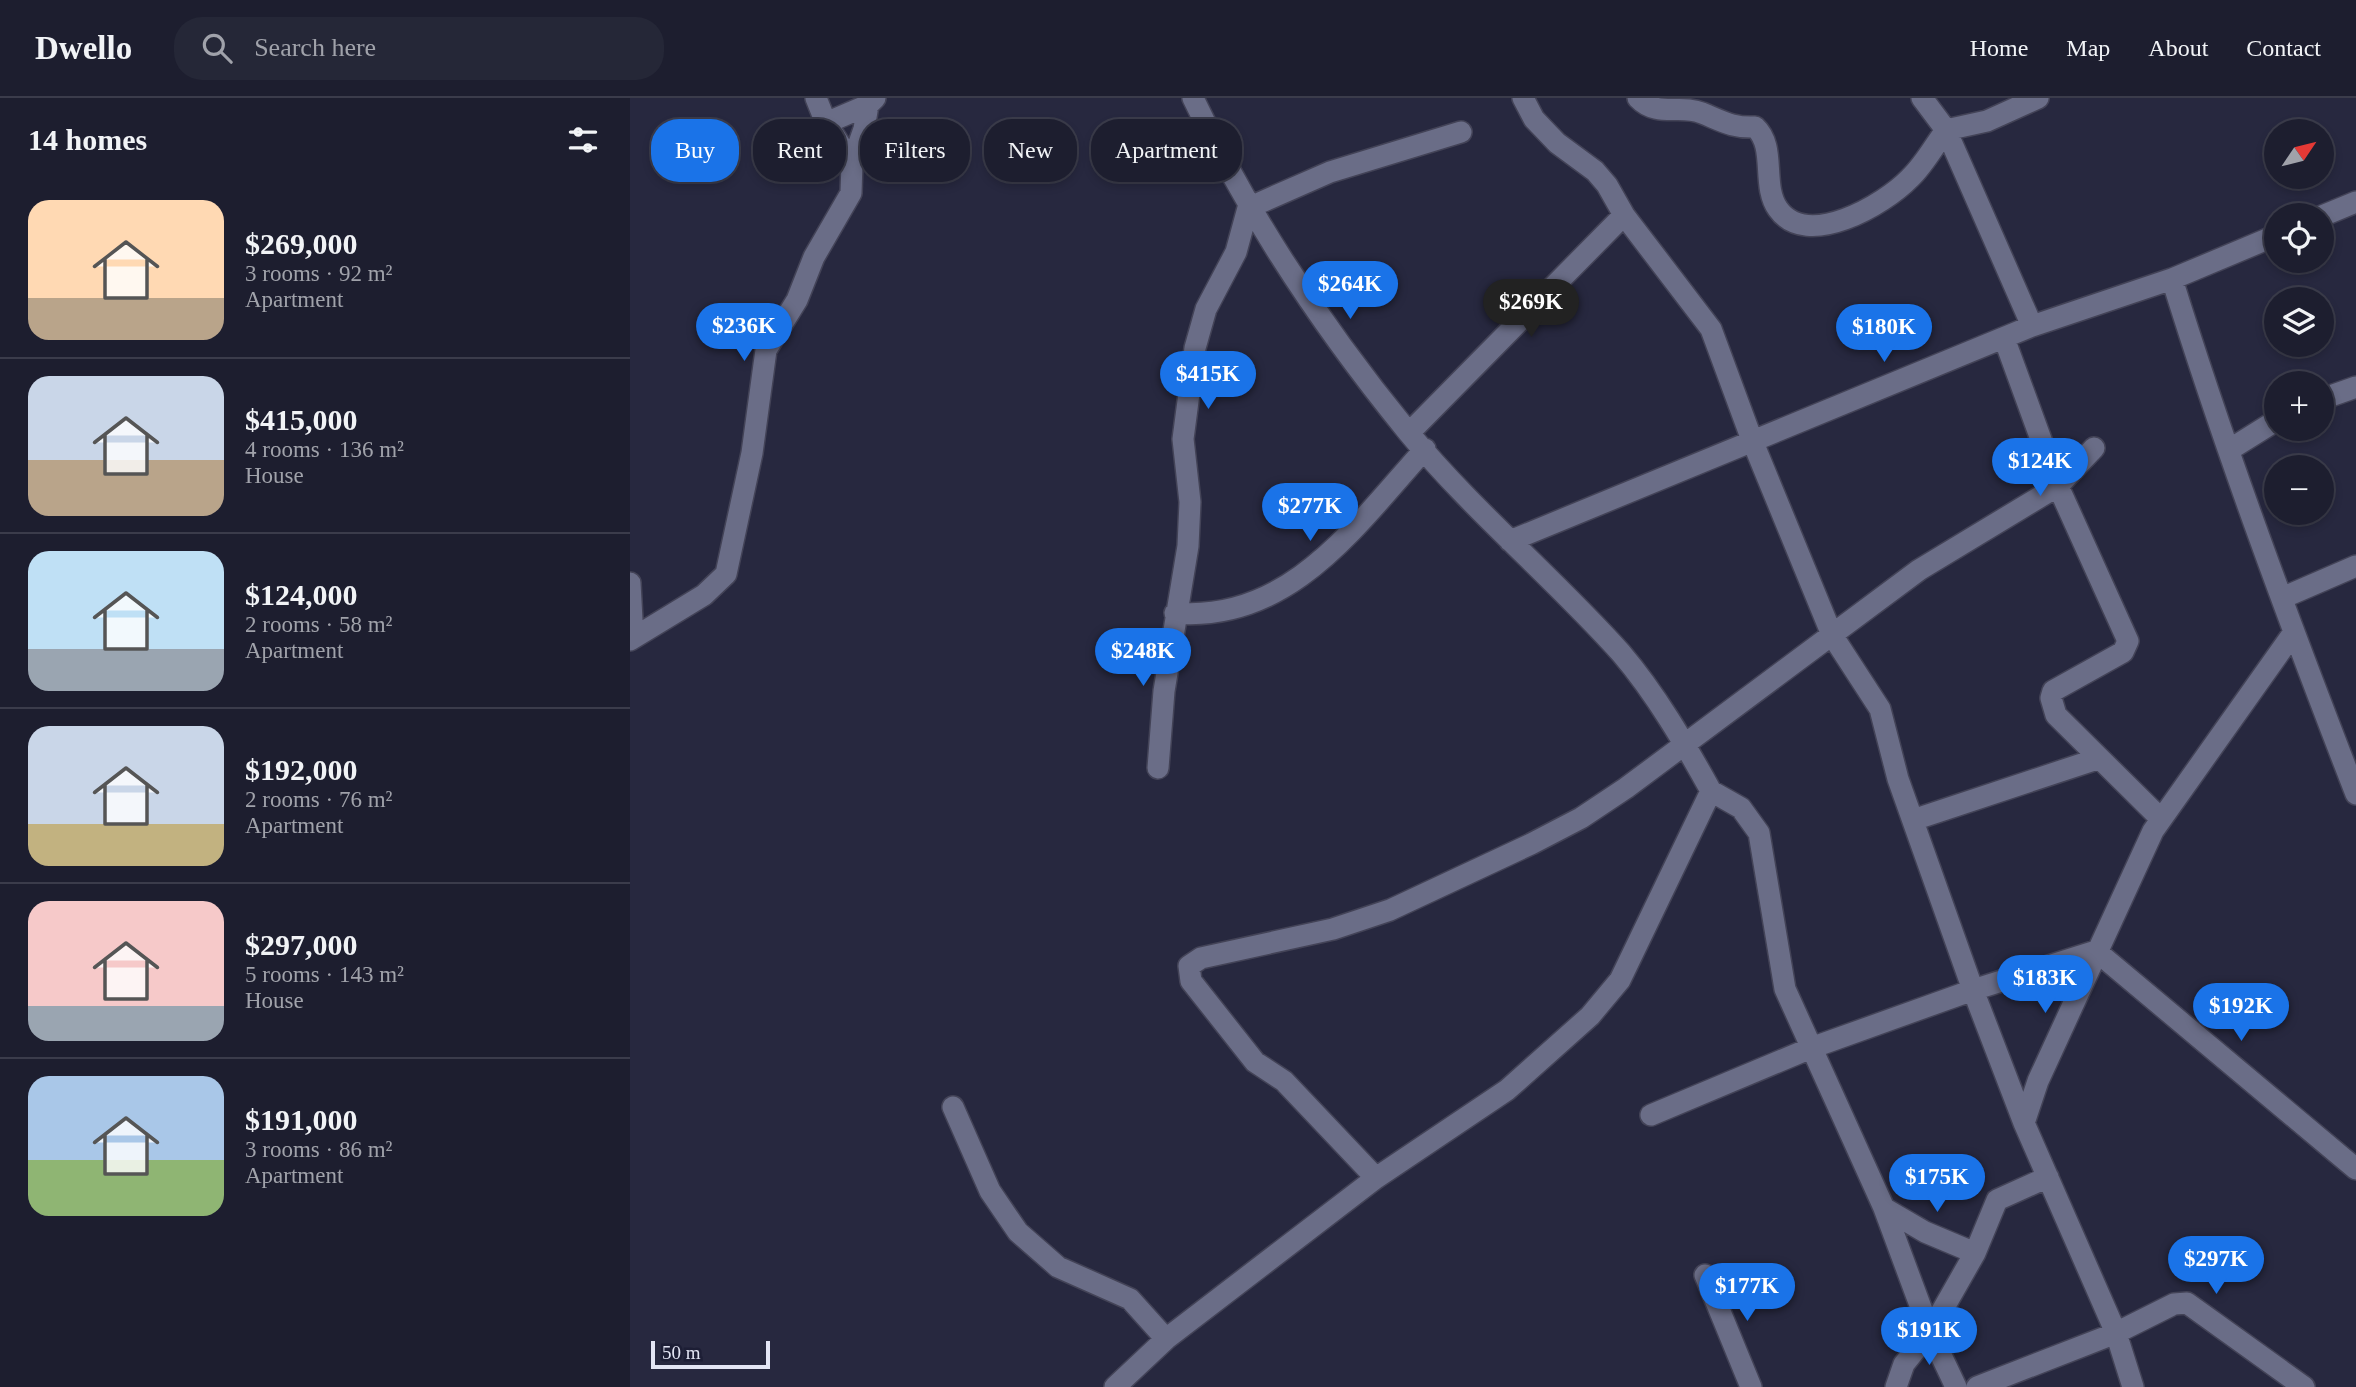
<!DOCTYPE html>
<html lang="en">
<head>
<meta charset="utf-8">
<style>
	body { margin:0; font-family:"Times New Roman",serif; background:#252737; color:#f1f3f6; height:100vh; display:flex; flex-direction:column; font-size:26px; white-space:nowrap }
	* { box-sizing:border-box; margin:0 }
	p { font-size:23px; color:#a0a2aa }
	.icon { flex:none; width:38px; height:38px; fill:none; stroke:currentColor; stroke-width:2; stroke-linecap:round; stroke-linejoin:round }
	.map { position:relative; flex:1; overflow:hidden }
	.side { display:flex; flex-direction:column; background:#1d1e2f; width:630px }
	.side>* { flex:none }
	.guide { position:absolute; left:21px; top:21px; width:665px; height:63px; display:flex; gap:14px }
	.needle { width:46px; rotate:55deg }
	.tools { position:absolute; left:1634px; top:21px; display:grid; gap:14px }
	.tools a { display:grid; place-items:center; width:70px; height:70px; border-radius:50%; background:#1d1e2f; box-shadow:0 4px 10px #0003,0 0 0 2px #3b3c4b; font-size:35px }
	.scale { position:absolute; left:21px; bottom:18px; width:119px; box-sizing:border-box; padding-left:7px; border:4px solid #e3e5f4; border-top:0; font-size:19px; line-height:24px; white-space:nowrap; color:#e3e5f4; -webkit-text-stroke:5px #1d1e35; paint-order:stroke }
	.price { position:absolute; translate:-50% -60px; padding:0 16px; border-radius:24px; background:#1a73e8; color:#fff; font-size:23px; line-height:46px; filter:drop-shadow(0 2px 4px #0008) }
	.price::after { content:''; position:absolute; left:50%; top:42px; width:21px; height:16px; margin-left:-10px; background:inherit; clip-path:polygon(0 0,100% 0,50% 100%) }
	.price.selected { background:#222; color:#fff }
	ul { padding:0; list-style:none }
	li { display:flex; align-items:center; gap:21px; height:175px; padding:0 28px }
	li+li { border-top:2px solid #3b3c4b }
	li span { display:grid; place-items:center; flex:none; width:196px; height:140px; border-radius:21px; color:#555 }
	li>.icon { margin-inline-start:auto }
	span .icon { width:84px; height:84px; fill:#fffc; stroke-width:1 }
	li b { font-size:30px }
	h2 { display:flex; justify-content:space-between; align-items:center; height:84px; padding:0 28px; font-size:30px }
	.chip { padding:0 24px; border-radius:28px; background:#1d1e2f; box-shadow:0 4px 10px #0003,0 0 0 2px #3b3c4b; font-size:24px; line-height:63px }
	.chip.selected { background:#1a73e8; color:#fff }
	header { display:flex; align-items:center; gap:42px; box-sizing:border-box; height:98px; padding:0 35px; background:#1d1e2f; border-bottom:2px solid #3b3c4b }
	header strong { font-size:33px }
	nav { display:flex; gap:38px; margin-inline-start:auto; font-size:24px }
	.search { width:490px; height:63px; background:#252737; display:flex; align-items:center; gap:18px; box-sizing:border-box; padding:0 24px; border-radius:28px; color:#a0a2aa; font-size:26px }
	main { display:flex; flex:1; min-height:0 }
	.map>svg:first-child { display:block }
</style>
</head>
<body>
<header>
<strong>Dwello</strong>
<div class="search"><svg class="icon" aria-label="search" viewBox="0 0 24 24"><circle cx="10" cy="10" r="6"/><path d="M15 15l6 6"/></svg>Search here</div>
<nav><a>Home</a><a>Map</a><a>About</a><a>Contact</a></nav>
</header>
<main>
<section class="side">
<h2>14 homes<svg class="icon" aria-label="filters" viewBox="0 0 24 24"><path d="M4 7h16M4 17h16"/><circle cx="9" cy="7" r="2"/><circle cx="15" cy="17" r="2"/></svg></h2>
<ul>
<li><span style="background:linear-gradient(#ffd9b3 70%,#b9a48a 0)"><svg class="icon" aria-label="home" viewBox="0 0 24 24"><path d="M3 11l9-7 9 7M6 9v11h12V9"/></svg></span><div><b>$269,000</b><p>3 rooms · 92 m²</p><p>Apartment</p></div></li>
<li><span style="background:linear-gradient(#c9d6e8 60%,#b9a48a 0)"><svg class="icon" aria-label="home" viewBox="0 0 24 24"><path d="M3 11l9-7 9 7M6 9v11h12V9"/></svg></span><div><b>$415,000</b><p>4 rooms · 136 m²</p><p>House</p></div></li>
<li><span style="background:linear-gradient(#bfe0f5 70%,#9aa5b1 0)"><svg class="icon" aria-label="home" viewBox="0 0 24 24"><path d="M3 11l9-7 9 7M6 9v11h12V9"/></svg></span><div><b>$124,000</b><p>2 rooms · 58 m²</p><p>Apartment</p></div></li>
<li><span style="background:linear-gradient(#c9d6e8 70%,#c2b280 0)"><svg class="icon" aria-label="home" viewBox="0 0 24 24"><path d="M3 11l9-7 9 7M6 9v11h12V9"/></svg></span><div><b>$192,000</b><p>2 rooms · 76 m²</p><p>Apartment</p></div></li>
<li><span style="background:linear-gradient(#f6c9c9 75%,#9aa5b1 0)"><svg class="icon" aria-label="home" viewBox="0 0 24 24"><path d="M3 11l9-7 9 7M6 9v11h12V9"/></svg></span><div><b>$297,000</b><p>5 rooms · 143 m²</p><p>House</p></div></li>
<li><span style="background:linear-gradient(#a9c7e8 60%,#8fb573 0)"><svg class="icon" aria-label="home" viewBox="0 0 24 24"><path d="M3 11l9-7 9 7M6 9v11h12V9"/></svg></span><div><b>$191,000</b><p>3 rooms · 86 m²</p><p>Apartment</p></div></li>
</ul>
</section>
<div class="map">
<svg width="1726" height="1289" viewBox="0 0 1726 1289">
	<rect width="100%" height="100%" fill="#27283f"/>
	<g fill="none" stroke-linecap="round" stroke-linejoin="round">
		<defs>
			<path id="minor" d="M186 0 196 25 222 65
				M893 0 904 21 927 45 965 73 977 87 994 117 1081 231 1122 342 1202 537 1250 611 1268 681 1343 892 1394 1025
				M1008 0C1027 20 1051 6 1072 15 1092 23 1102 30 1125 29 1147 49 1131 87 1148 111 1177 152 1254 107 1280 80 1294 67 1304 48 1316 32L1357 23 1408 0
				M1292 0 1316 32 1402 228
				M196 25 238 7
				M1692 118 1726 104
				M1542 181C1596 355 1660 526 1726 696
				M1374 240 1428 388 1498 543 1493 554 1423 593 1421 600 1426 617 1530 720
				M1692 301 1726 289
				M779 335 994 117
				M1599 352 1647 322
				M880 443 1402 228 1542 181 1647 137
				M0 485 3 540
				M1652 500 1726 468
				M545 515C660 525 726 427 795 351
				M0 542 74 497 96 476 122 355 136 252 167 202 184 159 221 95 222 65 234 31 238 7 245 0
				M528 670 534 593 558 448 560 404 553 341 565 250 576 211 606 154 618 110 700 74 831 34
				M1081 693 1111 710 1129 735 1155 891 1254 1110 1300 1234 1326 1289
				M1283 722 1467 661
				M323 1009 360 1093 388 1134 428 1169 500 1201 536 1241
				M1021 1017 1181 950 1343 892 1466 853 1726 1071
				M746 1080 654 983 625 964 561 883 559 868 571 860 703 831 760 812 901 746 951 720 996 690 1289 472 1428 388 1464 350
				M1254 1110 1295 1134 1345 1155
				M1075 1177 1121 1289
				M485 1289 536 1241 746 1080 877 992 960 918 990 882 1081 693C1055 646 1026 596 991 555 923 479 843 413 778 334 693 230 620 121 563 0
				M1266 1289 1274 1266 1300 1234 1345 1155 1367 1102 1418 1079
				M1347 1289 1486 1235 1394 1025 1408 983 1523 733 1664 534
				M1503 1289 1486 1235 1544 1206 1557 1205 1674 1289"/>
		</defs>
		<use href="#minor" stroke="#434357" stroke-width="24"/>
		<use href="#minor" stroke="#6a6d87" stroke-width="21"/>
	</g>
</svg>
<div class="tools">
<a><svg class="needle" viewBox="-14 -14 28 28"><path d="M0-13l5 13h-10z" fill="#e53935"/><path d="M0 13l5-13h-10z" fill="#a0a2aa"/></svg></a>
<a><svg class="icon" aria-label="locate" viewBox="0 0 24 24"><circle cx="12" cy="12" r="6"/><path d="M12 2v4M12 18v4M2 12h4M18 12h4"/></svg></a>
<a><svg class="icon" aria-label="layers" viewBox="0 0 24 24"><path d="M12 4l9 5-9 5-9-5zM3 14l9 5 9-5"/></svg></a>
<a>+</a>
<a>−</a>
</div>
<div class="scale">50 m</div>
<b class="price" style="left:720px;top:223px">$264K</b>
<b class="price selected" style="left:901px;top:241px">$269K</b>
<b class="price" style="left:114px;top:265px">$236K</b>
<b class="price" style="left:1254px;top:266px">$180K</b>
<b class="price" style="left:578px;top:313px">$415K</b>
<b class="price" style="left:1410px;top:400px">$124K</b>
<b class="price" style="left:680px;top:445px">$277K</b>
<b class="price" style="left:513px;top:590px">$248K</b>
<b class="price" style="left:1415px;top:917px">$183K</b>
<b class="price" style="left:1611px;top:945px">$192K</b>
<b class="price" style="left:1307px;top:1116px">$175K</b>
<b class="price" style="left:1586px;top:1198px">$297K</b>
<b class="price" style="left:1117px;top:1225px">$177K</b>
<b class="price" style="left:1299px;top:1269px">$191K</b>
<div class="guide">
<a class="chip selected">Buy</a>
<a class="chip">Rent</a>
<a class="chip">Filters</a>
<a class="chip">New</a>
<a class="chip">Apartment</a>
</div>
</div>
</main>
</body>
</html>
